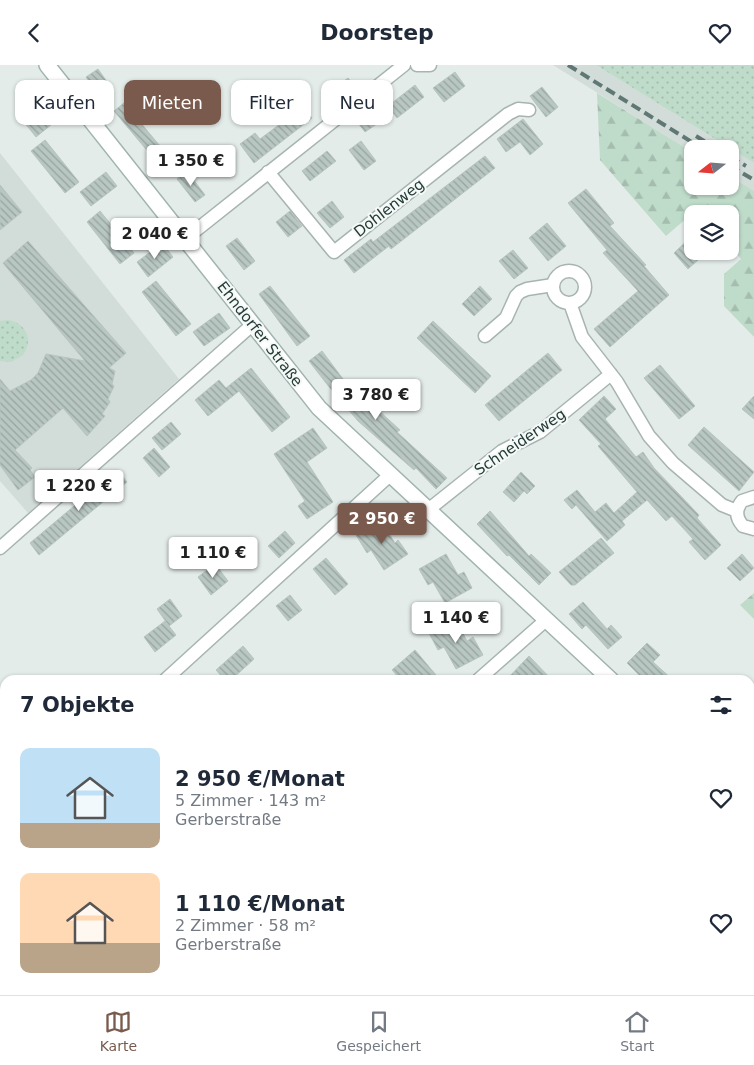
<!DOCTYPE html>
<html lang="de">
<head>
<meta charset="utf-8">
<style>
	body { margin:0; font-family:"DejaVu Sans",sans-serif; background:#f2f2f3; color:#1f2937; height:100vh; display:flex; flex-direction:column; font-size:19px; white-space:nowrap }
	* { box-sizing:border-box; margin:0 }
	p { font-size:16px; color:#747a83 }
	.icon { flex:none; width:28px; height:28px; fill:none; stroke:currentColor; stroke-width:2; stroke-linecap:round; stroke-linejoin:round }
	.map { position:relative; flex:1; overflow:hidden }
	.side { position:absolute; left:0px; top:610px; width:755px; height:320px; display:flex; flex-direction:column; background:#fff; border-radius:15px 15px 0 0; box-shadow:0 1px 4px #0004 }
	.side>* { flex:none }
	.top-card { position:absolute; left:15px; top:15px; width:500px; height:45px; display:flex; gap:10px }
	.needle { width:32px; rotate:253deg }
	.tools { position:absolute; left:684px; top:75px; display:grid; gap:10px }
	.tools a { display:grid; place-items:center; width:55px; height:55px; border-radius:10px; background:#fff; box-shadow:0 1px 4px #0004; font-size:25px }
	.price { position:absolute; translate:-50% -42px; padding:0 11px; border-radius:5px; background:#fff; color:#222; font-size:16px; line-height:32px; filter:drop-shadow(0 1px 2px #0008) }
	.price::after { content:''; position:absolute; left:50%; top:30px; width:15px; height:11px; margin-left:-8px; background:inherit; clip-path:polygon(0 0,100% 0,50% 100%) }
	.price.on { background:#795a4d; color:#fff }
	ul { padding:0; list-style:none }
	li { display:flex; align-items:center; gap:15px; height:125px; padding:0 20px }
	li span { display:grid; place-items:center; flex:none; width:140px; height:100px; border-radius:10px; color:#555 }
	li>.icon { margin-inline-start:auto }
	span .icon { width:60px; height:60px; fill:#fffc; stroke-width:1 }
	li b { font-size:21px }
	h2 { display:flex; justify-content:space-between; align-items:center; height:60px; padding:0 20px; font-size:21px }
	.chip { padding:0 18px; border-radius:10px; background:#fff; box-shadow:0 1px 4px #0004; font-size:18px; line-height:45px }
	.chip.on { background:#795a4d; color:#fff }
	header { display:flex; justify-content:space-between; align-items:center; height:65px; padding:0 20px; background:#fff; font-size:22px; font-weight:700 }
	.dock { display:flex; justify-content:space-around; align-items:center; height:70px; border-top:1px solid #e0e1e3; background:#fff; font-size:14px; color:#747a83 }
	.dock a { display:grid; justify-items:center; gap:2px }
	.dock .on { color:#795a4d }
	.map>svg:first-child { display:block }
</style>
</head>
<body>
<header><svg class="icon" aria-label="back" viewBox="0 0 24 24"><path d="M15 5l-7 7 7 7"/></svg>Doorstep<svg class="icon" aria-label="heart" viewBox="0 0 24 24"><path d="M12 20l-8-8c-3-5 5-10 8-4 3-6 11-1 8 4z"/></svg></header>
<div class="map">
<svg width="754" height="930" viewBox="0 0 754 930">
	<defs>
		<pattern id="grass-dots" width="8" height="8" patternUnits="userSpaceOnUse" patternTransform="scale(1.25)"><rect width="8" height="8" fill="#bfdbca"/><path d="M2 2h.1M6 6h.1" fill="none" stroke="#a4bdae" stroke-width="1.8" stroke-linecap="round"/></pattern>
		<pattern id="forest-firs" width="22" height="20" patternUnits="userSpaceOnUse" patternTransform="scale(1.25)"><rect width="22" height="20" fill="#bfdbca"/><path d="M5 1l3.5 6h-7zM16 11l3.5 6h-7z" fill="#a4bdae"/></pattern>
		<pattern id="building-back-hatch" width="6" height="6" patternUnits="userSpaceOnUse" patternTransform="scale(1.25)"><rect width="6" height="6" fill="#b9c7c3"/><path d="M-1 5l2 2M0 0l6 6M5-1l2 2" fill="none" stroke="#96a39f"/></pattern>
	</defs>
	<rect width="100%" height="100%" fill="#e4ecea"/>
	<path fill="#d2dcd9" d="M553 0H596L754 98V126L730 111V84H692V87Z
		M0 88 179 314 28 448 0 416Z"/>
	<path fill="url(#grass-dots)" d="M596 0H754V98Z
		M8 255C26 258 34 275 23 290L11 297 0 296V256Z"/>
	<path fill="url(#forest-firs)" d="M597 28 692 87V121H730V111L754 126V272L724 241V209L741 194 730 181V149H700L696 145 666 171 600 95Z
		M754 528V554L740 540Z"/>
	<path fill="url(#building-back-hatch)" stroke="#b7c5c1" d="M98 4 110 21 98 29 86 12Z
		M455 7 465 21 444 37 433 23Z
		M348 13 357 24 339 38 330 27Z
		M415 20 424 32 397 53 388 41Z
		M542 22 558 42 546 52 530 31Z
		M51 36 62 51 36 72 24 57Z
		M124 38 160 81 150 89 114 46Z
		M374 40 384 54 365 67 355 54Z
		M303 42 312 53 254 98 240 79 255 68 260 74Z
		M523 54 543 79 530 90 520 77 506 87 497 74Z
		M45 75 79 117 65 128 31 86Z
		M361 76 376 96 364 105 349 85Z
		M327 86 336 96 310 116 302 106Z
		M485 91 495 103 391 184 389 181 354 208 344 195 371 174 373 177Z
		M187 106 205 130 195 137 177 114Z
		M106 107 117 121 91 141 80 127Z
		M0 120 22 147 0 165Z
		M586 124 614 158 610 161 646 200 644 201 669 230 610 282 594 264 638 226 603 188 607 185 568 138Z
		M332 136 344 152 330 163 317 148Z
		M100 146 134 188 120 199 87 157Z
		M290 146 302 161 288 172 276 157Z
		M547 158 566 181 548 196 529 173Z
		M692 171V186H708L688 204 674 188Z
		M237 173 255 196 244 205 226 181Z
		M28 176 126 288 109 303 115 306 112 319 114 321 108 334 110 337 102 349 105 351 87 371 63 343 15 385 32 403 30 405 35 412 18 425 0 400V314L10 326 31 315 38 308 46 289 85 296 3 198Z
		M162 178 173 192 148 212 137 197Z
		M513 185 528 203 514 214 499 196Z
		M156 216 191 259 176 271 142 227Z
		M270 221 310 271 297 281 259 229Z
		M480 221 492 234 474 251 462 239Z
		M219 248 230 263 204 281 193 267Z
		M433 256 491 311 475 328 417 273Z
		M322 286 349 322 351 319 374 347 377 344 400 365 397 367 447 413 436 424 416 403 414 405 358 356 326 318 309 296Z
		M548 288 562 305 499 356 485 340Z
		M660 300 695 341 679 354 644 313Z
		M251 303 290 352 272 367 239 326 208 351 195 335 219 315 226 323Z
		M604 331 616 344 605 354 636 392 643 387 654 403 699 450 697 453 721 480 705 495 689 477 693 474 672 451 666 456 647 435 622 456 625 460 607 476 576 440 572 444 564 435 577 425 595 447 606 438 614 448 637 427 598 381 601 379 579 355Z
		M754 331V354L742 344Z
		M171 357 181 369 162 385 152 373Z
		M704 362 754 407 739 426 688 380Z
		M313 363 327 383 307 397 333 437 307 454 298 441 305 436 274 389Z
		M154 383 170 402 159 412 143 393Z
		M117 405 127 417 39 490 30 478Z
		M521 407 535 421 527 429 524 426 514 437 503 427Z
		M490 446 529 491 531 489 551 508 539 520 509 490 507 491 477 459Z
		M380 455 395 478 398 475 408 489 384 505 371 485 367 488 356 470Z
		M285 466 295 478 279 493 268 481Z
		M601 473 614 488 575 520H571L559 507Z
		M446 489 458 510 464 507 472 523 445 538 433 517 428 520 419 504Z
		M742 489 754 503 740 516 727 503Z
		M326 493 348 519 335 530 313 504Z
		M215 499 228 516 211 530 198 512Z
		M290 530 302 545 288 556 276 541Z
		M170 534 182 551 169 561 157 544Z
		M583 537 607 564 611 560 622 572 608 584 586 560 582 564 569 549Z
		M455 554 467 576 473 572 483 590 456 604 444 582 438 585 429 568Z
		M165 556 176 570 155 587 144 572Z
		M647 578 660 590 653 597 673 615H644L627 598Z
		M243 581 254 594 231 615H225L216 605Z
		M415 585 436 610 429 615H416L412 610 406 615H401L392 605Z
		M529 591 552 615H506Z"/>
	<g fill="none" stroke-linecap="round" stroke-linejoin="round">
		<defs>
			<path id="street" d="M417 0H430
				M268 107 334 187 508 49 518 44 529 45
				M185 174 404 0
				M553 222a16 16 0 1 1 32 0a16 16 0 1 1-32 0Z
				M570 238 582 272 617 317 649 371 673 398 722 440 737 446
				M485 271 506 253 516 231 520 227 527 224 553 220
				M754 432 742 436C735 445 736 453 743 461L754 464
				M428 445 502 386 540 367 611 309
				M0 483 252 260
				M165 615 390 410
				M478 615 546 555
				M0 656 5 661
				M0 766 5 761
				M258 925 263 930
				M615 925 620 930
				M127 930 132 925
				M386 930 389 925"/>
			<path id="secondary" d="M47 0 319 343 611 615
				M750 744 754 748"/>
		</defs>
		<use href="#street" stroke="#a7b4b1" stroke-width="15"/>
		<use href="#secondary" stroke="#a0b4af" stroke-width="18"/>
		<use href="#street" stroke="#fff" stroke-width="12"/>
		<use href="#secondary" stroke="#fff" stroke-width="15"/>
		<path stroke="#607874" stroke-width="4" stroke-dasharray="10 5" stroke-linecap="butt" d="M568 0 703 84
			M696 71 717 84
			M730 92 746 101
			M730 101 754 115"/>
	</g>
	<g text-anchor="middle" stroke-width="4" stroke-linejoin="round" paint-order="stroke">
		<g font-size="15" fill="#253c39" stroke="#f4f9f7">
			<text transform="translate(389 143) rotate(-38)" y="5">Dohlenweg</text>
			<text transform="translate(260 269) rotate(52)" y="5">Ehndorfer Straße</text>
			<text transform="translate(520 377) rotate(-34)" y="5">Schneiderweg</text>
		</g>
	</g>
</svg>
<div class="tools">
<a><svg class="needle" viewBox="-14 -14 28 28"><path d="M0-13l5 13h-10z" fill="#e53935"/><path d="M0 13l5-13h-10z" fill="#747a83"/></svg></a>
<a><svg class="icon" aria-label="layers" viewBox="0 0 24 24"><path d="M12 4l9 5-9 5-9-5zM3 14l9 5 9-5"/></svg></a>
</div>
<b class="price" style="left:191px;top:122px">1 350 €</b>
<b class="price" style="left:155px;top:195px">2 040 €</b>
<b class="price" style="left:376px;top:356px">3 780 €</b>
<b class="price" style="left:79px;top:447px">1 220 €</b>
<b class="price on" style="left:382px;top:480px">2 950 €</b>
<b class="price" style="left:213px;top:514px">1 110 €</b>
<b class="price" style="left:456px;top:579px">1 140 €</b>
<div class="top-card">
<a class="chip">Kaufen</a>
<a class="chip on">Mieten</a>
<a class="chip">Filter</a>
<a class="chip">Neu</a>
</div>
<section class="side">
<h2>7 Objekte<svg class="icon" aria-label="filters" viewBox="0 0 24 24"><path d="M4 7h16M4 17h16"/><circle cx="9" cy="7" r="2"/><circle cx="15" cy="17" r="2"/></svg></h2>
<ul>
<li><span style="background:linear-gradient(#bfe0f5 75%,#b9a48a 0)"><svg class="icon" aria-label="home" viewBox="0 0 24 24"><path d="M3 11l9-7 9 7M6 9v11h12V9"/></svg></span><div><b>2 950 €/Monat</b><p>5 Zimmer · 143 m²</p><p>Gerberstraße</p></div><svg class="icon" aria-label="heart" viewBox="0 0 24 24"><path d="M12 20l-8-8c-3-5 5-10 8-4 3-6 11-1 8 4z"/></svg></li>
<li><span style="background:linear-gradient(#ffd9b3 70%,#b9a48a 0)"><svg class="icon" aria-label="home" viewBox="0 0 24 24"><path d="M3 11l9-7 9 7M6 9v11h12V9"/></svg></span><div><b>1 110 €/Monat</b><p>2 Zimmer · 58 m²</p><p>Gerberstraße</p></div><svg class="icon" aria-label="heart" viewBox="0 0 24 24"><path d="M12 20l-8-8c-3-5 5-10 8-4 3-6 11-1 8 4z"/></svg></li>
</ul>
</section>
</div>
<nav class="dock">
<a class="on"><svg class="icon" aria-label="map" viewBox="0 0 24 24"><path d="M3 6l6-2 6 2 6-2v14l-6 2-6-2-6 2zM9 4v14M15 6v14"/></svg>Karte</a>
<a><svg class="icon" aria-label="saved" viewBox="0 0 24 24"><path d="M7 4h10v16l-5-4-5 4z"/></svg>Gespeichert</a>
<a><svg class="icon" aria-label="home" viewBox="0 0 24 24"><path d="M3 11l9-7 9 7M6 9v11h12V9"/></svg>Start</a>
</nav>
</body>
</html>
